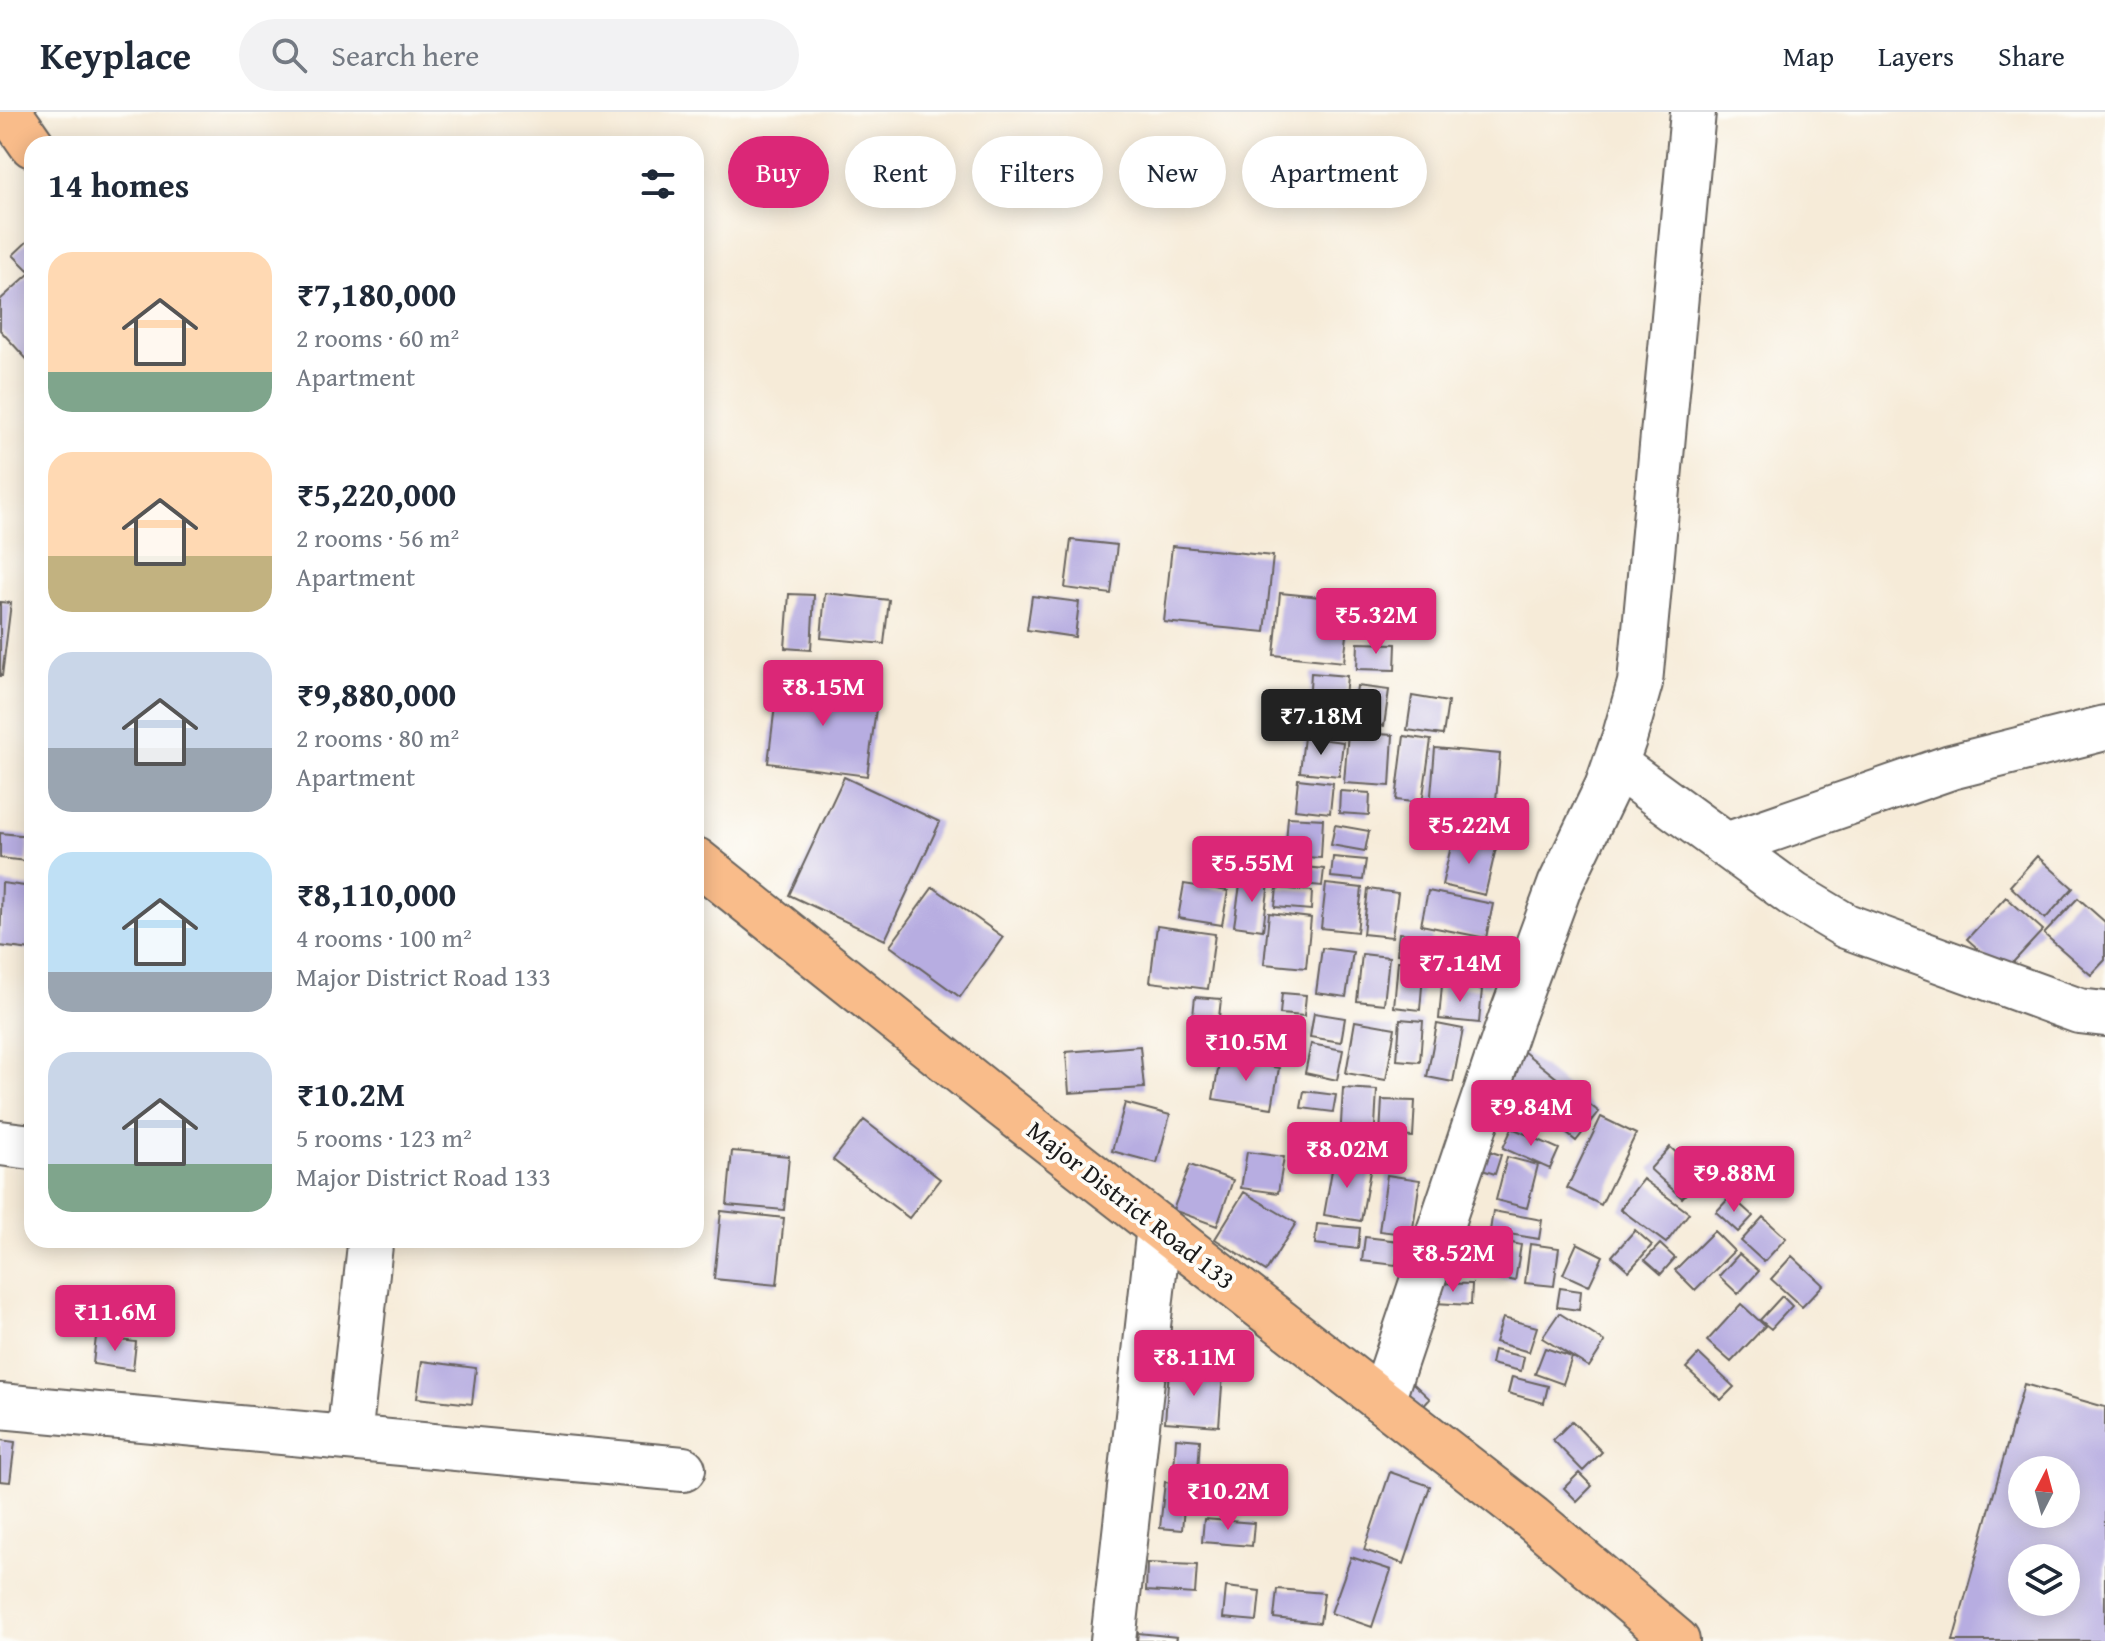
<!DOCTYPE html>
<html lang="en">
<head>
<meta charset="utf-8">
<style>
	body { margin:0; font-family:"Gentium Book Plus",serif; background:#f2f2f3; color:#1f2937; height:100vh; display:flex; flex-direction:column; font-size:30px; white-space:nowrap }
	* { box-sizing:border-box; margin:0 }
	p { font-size:26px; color:#747a83 }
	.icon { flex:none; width:44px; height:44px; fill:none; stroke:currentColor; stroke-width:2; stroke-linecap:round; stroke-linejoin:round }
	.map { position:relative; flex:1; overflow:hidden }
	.details { position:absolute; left:24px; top:24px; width:680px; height:1112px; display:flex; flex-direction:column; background:#fff; border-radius:24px; box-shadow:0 4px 20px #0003 }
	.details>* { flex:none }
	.banner { position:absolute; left:728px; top:24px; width:760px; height:72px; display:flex; gap:16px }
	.needle { width:52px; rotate:6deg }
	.buttons { position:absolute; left:2008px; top:1344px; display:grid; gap:16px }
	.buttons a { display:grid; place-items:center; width:72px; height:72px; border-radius:50%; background:#fff; box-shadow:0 4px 20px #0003; font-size:40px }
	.price { position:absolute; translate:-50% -68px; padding:0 18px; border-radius:8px; background:#db2777; color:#fff; font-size:26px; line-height:52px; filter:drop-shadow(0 2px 4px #0008) }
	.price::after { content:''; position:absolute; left:50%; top:48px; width:24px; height:18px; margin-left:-12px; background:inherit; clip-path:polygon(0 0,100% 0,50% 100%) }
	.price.current { background:#222; color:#fff }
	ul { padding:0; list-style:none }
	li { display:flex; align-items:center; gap:24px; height:200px; padding:0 24px }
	li span { display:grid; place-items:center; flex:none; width:224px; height:160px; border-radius:24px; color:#555 }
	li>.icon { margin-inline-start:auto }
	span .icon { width:96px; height:96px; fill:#fffc; stroke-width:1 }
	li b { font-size:34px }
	h2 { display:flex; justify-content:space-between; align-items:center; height:96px; padding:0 24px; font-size:34px }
	.tag { padding:0 28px; border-radius:36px; background:#fff; box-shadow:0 4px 20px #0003; font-size:28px; line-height:72px }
	.tag.current { background:#db2777; color:#fff }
	header { display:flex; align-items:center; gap:48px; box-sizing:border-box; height:112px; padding:0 40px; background:#fff; border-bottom:2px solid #e0e1e3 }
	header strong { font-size:38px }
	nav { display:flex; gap:44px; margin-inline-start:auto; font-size:28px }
	.search { width:560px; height:72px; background:#f2f2f3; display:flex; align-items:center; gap:20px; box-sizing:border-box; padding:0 28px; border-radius:44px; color:#747a83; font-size:30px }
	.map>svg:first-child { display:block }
</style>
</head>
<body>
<header>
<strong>Keyplace</strong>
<div class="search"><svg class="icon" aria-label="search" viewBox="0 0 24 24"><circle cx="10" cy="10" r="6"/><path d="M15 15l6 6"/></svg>Search here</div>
<nav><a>Map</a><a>Layers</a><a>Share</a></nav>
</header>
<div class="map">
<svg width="2105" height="1529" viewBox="0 0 2105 1529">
	<rect width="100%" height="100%" fill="#fdfcf7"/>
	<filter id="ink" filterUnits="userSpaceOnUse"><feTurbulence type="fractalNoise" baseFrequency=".0125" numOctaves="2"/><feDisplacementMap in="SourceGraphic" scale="16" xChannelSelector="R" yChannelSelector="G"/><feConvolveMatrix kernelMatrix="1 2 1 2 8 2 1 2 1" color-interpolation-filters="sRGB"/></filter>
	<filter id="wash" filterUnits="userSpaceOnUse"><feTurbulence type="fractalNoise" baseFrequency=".006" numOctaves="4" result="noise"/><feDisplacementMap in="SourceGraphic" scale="32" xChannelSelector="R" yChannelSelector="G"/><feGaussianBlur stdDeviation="1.8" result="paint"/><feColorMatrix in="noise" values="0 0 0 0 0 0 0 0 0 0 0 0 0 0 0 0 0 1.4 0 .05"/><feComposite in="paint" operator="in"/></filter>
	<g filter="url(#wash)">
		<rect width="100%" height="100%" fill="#f6ebd8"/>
		<g id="blocks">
			<path fill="#b7ade1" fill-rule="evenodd" d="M32 125V155L28 158 13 143Z
				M31 160 32 162V253L0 218V188Z
				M1071 428 1117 433 1111 482 1065 476Z
				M1172 434 1273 444 1265 520 1164 510Z
				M825 481 889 488 884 532 821 526Z
				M1280 481 1351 488 1344 550 1274 543Z
				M789 482 814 483 811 538 785 536Z
				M1032 484 1079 490 1075 525 1027 518Z
				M0 490 11 491 2 564H0Z
				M1358 531 1396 532 1395 558 1357 557Z
				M1311 561 1347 564 1344 596 1309 592Z
				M778 569 878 582 867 664 768 651Z
				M1357 574 1389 578 1384 614 1352 610Z
				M1412 584 1448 590 1443 623 1407 618Z
				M1348 620 1393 623 1390 674 1344 671Z
				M1404 624 1431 628 1422 691 1396 688Z
				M1304 625 1343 630 1339 664 1300 660Z
				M1435 636 1500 642 1495 700 1430 695Z
				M844 665 940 710 885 828 789 783Z
				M1298 667 1333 671 1330 701 1295 697Z
				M1340 679 1370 681 1369 703 1339 701Z
				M1288 705 1323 707 1321 746 1285 744Z
				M1335 713 1369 719 1365 739 1331 733Z
				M0 721 29 724 26 749 0 746Z
				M1453 726 1496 736 1485 783 1442 773Z
				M1245 742 1269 743 1268 764 1245 763Z
				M2037 744 2073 776 2045 807 2010 774Z
				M1333 745 1366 748 1363 768 1331 765Z
				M1274 752 1324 757 1322 774 1272 769Z
				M1241 766 1269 770 1263 818 1234 814Z
				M2 771 32 775V838L0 834Z
				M1184 772 1228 779 1222 813 1178 806Z
				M1326 772 1362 776 1357 820 1321 816Z
				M933 775 1003 825 960 885 890 834Z
				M1277 776 1312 779 1311 798 1275 795Z
				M1368 777 1398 781 1392 825 1363 822Z
				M1428 779 1493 792 1486 826 1421 813Z
				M2006 785 2043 818 2004 860 1967 827Z
				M2078 786 2105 810V848L2091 863 2044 822Z
				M1269 801 1311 806 1306 856 1264 852Z
				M1157 814 1215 822 1208 877 1150 870Z
				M1399 821 1432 824 1431 845 1397 842Z
				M1322 836 1353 840 1346 885 1316 881Z
				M1443 840 1493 847 1489 873 1438 866Z
				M1362 842 1389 845 1384 892 1357 889Z
				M1398 849 1424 851 1420 898 1394 895Z
				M1442 873 1482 877 1479 911 1439 907Z
				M1282 881 1306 883 1304 904 1280 902Z
				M1195 885 1221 887 1215 942 1189 940Z
				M1314 901 1345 906 1341 930 1310 925Z
				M1400 907 1423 909 1420 950 1397 948Z
				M1355 909 1395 916 1386 968 1346 961Z
				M1437 912 1463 917 1453 970 1427 965Z
				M1311 932 1343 938 1337 968 1305 961Z
				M1140 934 1144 976 1069 981 1066 940Z
				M1523 939 1599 1000 1576 1029 1500 968Z
				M1220 946 1279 956 1272 996 1213 987Z
				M1343 976 1377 978 1374 1032 1340 1029Z
				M1304 979 1336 983 1333 1000 1301 996Z
				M1382 988 1415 989 1413 1025 1380 1023Z
				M1125 991 1170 1003 1157 1051 1112 1039Z
				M1601 1005 1636 1022 1601 1093 1567 1076Z
				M864 1008 940 1067 909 1106 833 1048Z
				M1512 1016 1559 1037 1550 1057 1503 1036Z
				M1470 1033 1501 1043 1495 1062 1463 1052Z
				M1670 1035 1702 1064 1682 1086 1650 1057Z
				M732 1039 789 1044 784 1098 727 1093Z
				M1247 1040 1284 1045 1278 1081 1241 1076Z
				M1507 1045 1538 1053 1527 1096 1496 1088Z
				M1334 1047 1371 1054 1361 1109 1324 1103Z
				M1190 1053 1233 1068 1217 1114 1173 1098Z
				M1387 1063 1420 1068 1412 1123 1379 1119Z
				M1643 1067 1689 1101 1666 1131 1620 1097Z
				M1244 1080 1296 1111 1266 1159 1215 1127Z
				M1731 1084 1753 1104 1738 1120 1716 1100Z
				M721 1099 784 1106 777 1173 714 1167Z
				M1493 1099 1542 1108 1539 1127 1490 1119Z
				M1763 1105 1786 1126 1764 1150 1741 1129Z
				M1450 1108 1472 1117 1459 1153 1436 1144Z
				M1317 1112 1360 1116 1358 1137 1315 1132Z
				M1635 1118 1652 1133 1629 1159 1612 1144Z
				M1714 1119 1734 1139 1695 1178 1675 1158Z
				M1365 1125 1399 1129 1396 1153 1362 1149Z
				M1503 1129 1521 1133 1515 1169 1497 1165Z
				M1577 1131 1603 1144 1589 1174 1563 1162Z
				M1530 1132 1559 1136 1554 1174 1525 1171Z
				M1660 1132 1675 1146 1661 1162 1645 1148Z
				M1739 1142 1759 1159 1738 1182 1719 1164Z
				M1792 1144 1823 1173 1802 1195 1771 1167Z
				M1434 1171 1472 1172 1471 1193 1434 1191Z
				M1560 1176 1581 1179 1579 1198 1557 1195Z
				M1782 1184 1792 1194 1771 1217 1760 1208Z
				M1741 1192 1765 1214 1731 1250 1707 1229Z
				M1559 1201 1605 1230 1589 1255 1542 1226Z
				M1503 1206 1537 1215 1529 1240 1495 1230Z
				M96 1225 136 1230 133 1258 93 1252Z
				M1545 1236 1572 1245 1563 1272 1535 1262Z
				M1494 1238 1524 1245 1521 1259 1491 1252Z
				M1699 1242 1734 1275 1721 1288 1686 1256Z
				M422 1249 476 1256 472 1292 417 1286Z
				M1169 1258 1223 1261 1219 1314 1165 1310Z
				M1403 1262 1430 1287 1420 1298 1392 1273Z
				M1512 1265 1548 1274 1544 1291 1508 1281Z
				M2024 1272 2105 1295V1529H1953ZM2022 1358H2066V1402H2022ZM2022 1446H2066V1490H2022Z
				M1572 1309 1602 1340 1583 1359 1553 1328Z
				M1176 1326 1200 1328 1198 1359 1174 1358Z
				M0 1328 15 1330 10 1370 0 1369Z
				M1390 1360 1430 1374 1404 1452 1364 1438Z
				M1579 1361 1592 1374 1577 1389 1564 1376Z
				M1165 1370 1186 1373 1182 1418 1160 1416Z
				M1204 1407 1254 1411 1252 1434 1202 1430Z
				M1351 1445 1391 1458 1372 1515 1331 1501Z
				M1147 1451 1197 1453 1195 1482 1146 1479Z
				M1226 1475 1260 1479 1257 1509 1223 1506Z
				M1277 1477 1324 1481 1320 1511 1274 1506Z
				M1138 1521 1177 1525 1176 1529H1137Z"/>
		</g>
	</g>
	<g filter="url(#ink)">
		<use href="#blocks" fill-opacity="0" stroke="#68645e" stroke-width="2"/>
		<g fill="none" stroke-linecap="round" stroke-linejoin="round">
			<defs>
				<path id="minor" d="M1615 652 1794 783 1846 814 2079 899 2105 902
					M1726 733 1951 655 2105 616
					M0 1031 32 1035
					M1382 1289 1511 906 1560 773 1607 675 1624 627 1640 571 1693 0
					M0 1294 683 1357
					M349 1326 370 1133
					M1113 1529 1159 1115"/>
				<path id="major" d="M9 0 32 33
					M696 748 1002 993 1532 1406 1677 1529"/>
			</defs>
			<use href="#minor" stroke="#68645e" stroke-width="48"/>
			<use href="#major" stroke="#68645e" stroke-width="48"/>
			<use href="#minor" stroke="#fff" stroke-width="44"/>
			<use href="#major" stroke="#f9bc8a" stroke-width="44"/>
		</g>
	</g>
	<g text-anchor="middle" stroke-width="8" stroke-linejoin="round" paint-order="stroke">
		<g font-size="26" fill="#1c1c1c" stroke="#fdfcf7">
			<text transform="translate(1131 1093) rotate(38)" y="9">Major District Road 133</text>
		</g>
	</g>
</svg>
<div class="buttons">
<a><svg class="needle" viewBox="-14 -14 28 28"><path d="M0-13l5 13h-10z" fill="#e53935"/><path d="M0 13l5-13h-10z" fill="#747a83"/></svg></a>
<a><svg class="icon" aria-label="layers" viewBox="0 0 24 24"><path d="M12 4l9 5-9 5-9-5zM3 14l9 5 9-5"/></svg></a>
</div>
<b class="price" style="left:1376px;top:544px">₹5.32M</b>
<b class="price" style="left:823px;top:616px">₹8.15M</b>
<b class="price current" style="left:1321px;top:645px">₹7.18M</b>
<b class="price" style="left:1469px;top:754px">₹5.22M</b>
<b class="price" style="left:1252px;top:792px">₹5.55M</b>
<b class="price" style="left:1460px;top:892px">₹7.14M</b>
<b class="price" style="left:1246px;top:971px">₹10.5M</b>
<b class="price" style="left:1531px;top:1036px">₹9.84M</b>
<b class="price" style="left:1347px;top:1078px">₹8.02M</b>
<b class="price" style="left:1734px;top:1102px">₹9.88M</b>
<b class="price" style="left:1453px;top:1182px">₹8.52M</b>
<b class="price" style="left:115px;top:1241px">₹11.6M</b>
<b class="price" style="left:1194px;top:1286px">₹8.11M</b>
<b class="price" style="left:1228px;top:1420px">₹10.2M</b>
<div class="banner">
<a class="tag current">Buy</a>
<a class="tag">Rent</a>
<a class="tag">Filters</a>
<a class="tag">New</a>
<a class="tag">Apartment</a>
</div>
<section class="details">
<h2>14 homes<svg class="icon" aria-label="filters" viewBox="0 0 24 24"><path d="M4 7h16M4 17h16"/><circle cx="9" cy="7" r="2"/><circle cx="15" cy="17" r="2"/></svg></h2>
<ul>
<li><span style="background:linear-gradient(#ffd9b3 75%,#7fa58c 0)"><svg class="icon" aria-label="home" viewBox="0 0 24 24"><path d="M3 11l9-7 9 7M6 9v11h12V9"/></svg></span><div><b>₹7,180,000</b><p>2 rooms · 60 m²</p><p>Apartment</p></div></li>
<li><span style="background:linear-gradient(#ffd9b3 65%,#c2b280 0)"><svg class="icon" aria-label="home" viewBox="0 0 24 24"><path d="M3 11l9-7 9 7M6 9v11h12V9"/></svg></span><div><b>₹5,220,000</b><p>2 rooms · 56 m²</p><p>Apartment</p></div></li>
<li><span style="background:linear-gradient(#c9d6e8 60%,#9aa5b1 0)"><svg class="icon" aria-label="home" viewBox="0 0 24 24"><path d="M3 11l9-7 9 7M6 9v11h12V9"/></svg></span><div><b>₹9,880,000</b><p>2 rooms · 80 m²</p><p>Apartment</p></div></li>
<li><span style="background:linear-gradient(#bfe0f5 75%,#9aa5b1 0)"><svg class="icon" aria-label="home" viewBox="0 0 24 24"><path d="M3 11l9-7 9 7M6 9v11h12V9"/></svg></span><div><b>₹8,110,000</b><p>4 rooms · 100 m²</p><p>Major District Road 133</p></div></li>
<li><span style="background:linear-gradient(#c9d6e8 70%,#7fa58c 0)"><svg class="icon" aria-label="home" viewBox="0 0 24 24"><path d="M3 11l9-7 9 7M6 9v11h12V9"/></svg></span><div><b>₹10.2M</b><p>5 rooms · 123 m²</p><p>Major District Road 133</p></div></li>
</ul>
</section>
</div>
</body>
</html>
